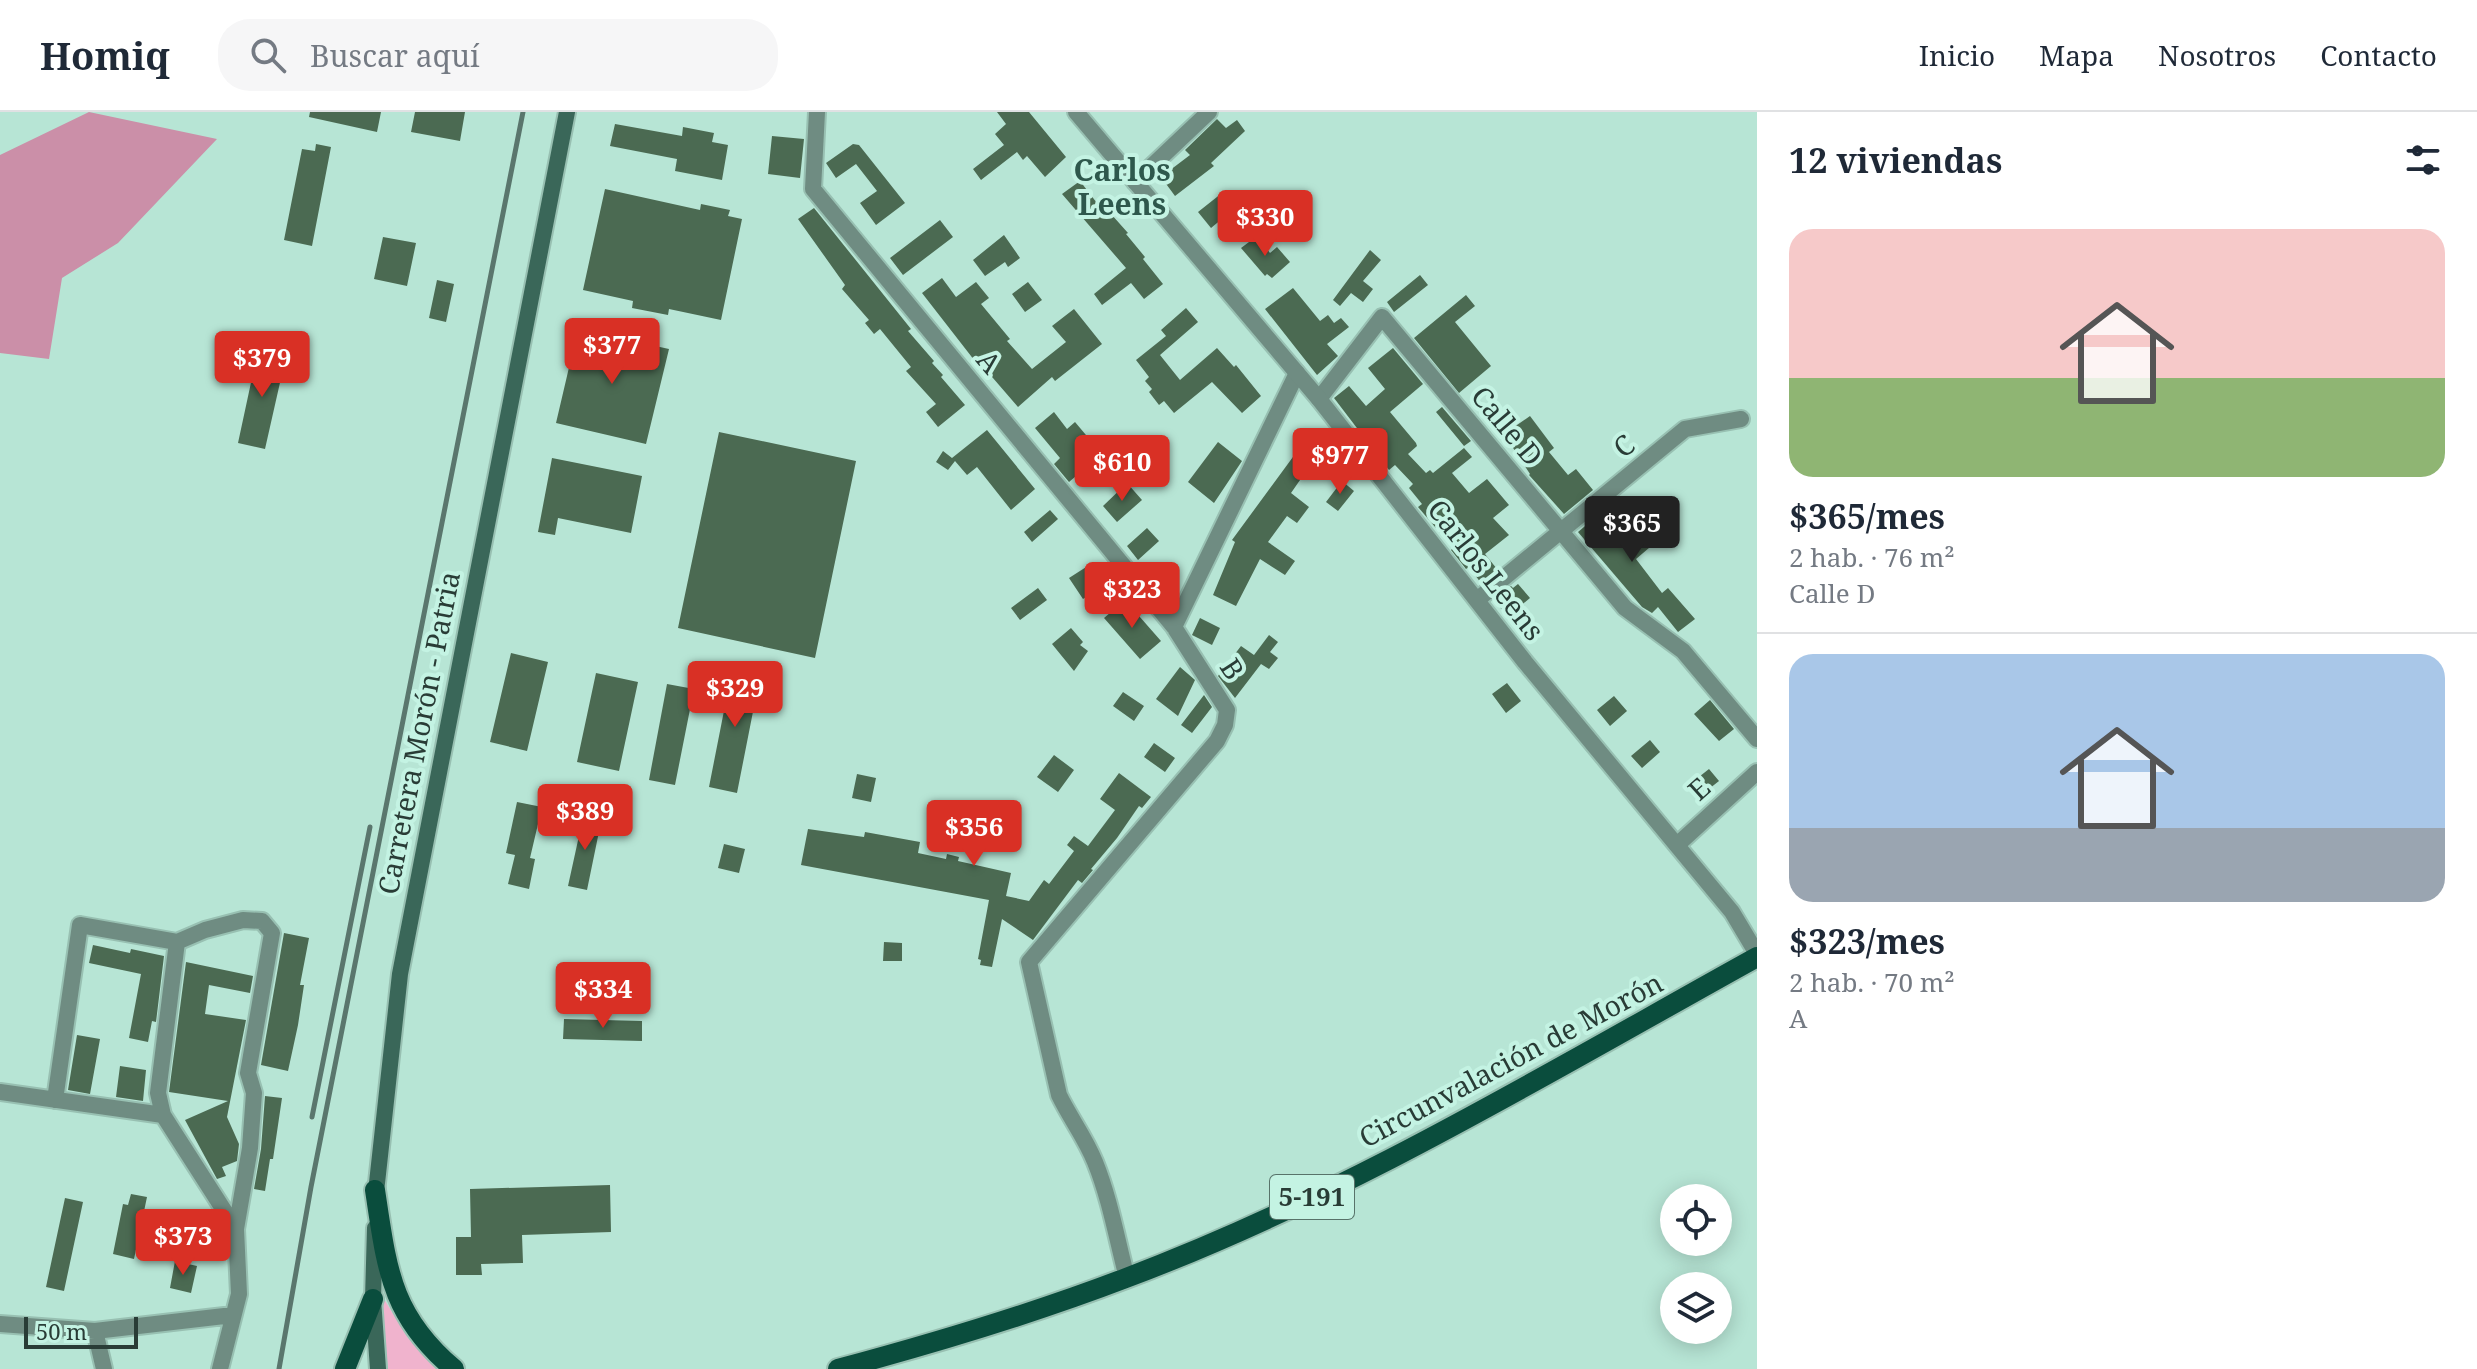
<!DOCTYPE html>
<html lang="es">
<head>
<meta charset="utf-8">
<style>
	body { margin:0; font-family:"Noto Serif",serif; background:#f6f6f7; color:#1f2937; height:100vh; display:flex; flex-direction:column; font-size:30px; white-space:nowrap }
	* { box-sizing:border-box; margin:0 }
	p { font-size:26px; color:#747a83 }
	.icon { flex:none; width:44px; height:44px; fill:none; stroke:currentColor; stroke-width:2; stroke-linecap:round; stroke-linejoin:round }
	.map { position:relative; flex:1; overflow:hidden }
	.sheet { display:flex; flex-direction:column; background:#fff; width:720px }
	.sheet>* { flex:none }
	.fabs { position:absolute; left:1660px; top:1072px; display:grid; gap:16px }
	.fabs a { display:grid; place-items:center; width:72px; height:72px; border-radius:50%; background:#fff; box-shadow:0 4px 20px #0003; font-size:40px }
	.scale { position:absolute; left:24px; bottom:20px; width:114px; box-sizing:border-box; padding-left:8px; border:4px solid #293c36; border-top:0; font-size:22px; line-height:28px; white-space:nowrap; color:#293c36; -webkit-text-stroke:6px #c4f3e3; paint-order:stroke }
	.price { position:absolute; translate:-50% -68px; padding:0 18px; border-radius:8px; background:#d93025; color:#fff; font-size:26px; line-height:52px; filter:drop-shadow(0 2px 4px #0008) }
	.price::after { content:''; position:absolute; left:50%; top:48px; width:24px; height:18px; margin-left:-12px; background:inherit; clip-path:polygon(0 0,100% 0,50% 100%) }
	.price.active { background:#222; color:#fff }
	ul { padding:0; list-style:none }
	li { display:grid; align-content:center; gap:16px; height:424px; padding:0 32px }
	li+li { border-top:2px solid #e0e1e3 }
	li span { display:grid; place-items:center; height:248px; border-radius:24px; color:#555 }
	li>.icon { margin-inline-start:auto }
	span .icon { width:144px; height:144px; fill:#fffc; stroke-width:1 }
	li b { font-size:34px }
	h2 { display:flex; justify-content:space-between; align-items:center; height:96px; padding:0 32px; font-size:34px }
	header { display:flex; align-items:center; gap:48px; box-sizing:border-box; height:112px; padding:0 40px; background:#fff; border-bottom:2px solid #e0e1e3 }
	header strong { font-size:38px }
	nav { display:flex; gap:44px; margin-inline-start:auto; font-size:28px }
	.search { width:560px; height:72px; background:#f6f6f7; display:flex; align-items:center; gap:20px; box-sizing:border-box; padding:0 28px; border-radius:32px; color:#747a83; font-size:30px }
	main { display:flex; flex:1; min-height:0 }
	.map>svg:first-child { display:block }
</style>
</head>
<body>
<header>
<strong>Homiq</strong>
<div class="search"><svg class="icon" aria-label="search" viewBox="0 0 24 24"><circle cx="10" cy="10" r="6"/><path d="M15 15l6 6"/></svg>Buscar aquí</div>
<nav><a>Inicio</a><a>Mapa</a><a>Nosotros</a><a>Contacto</a></nav>
</header>
<main>
<div class="map">
<svg width="1757" height="1257" viewBox="0 0 1757 1257">
	<rect width="100%" height="100%" fill="#b7e5d5"/>
	<path fill="#f0b3cd" d="M381 1182 408 1226 437 1257H388Z"/>
	<path fill="#cb8fa8" d="M89 0 217 27 118 131 62 166 49 247 0 241V43Z"/>
	<path fill="#4b6a52" d="M310 0H381L377 20 309 5Z
		M415 0H465L460 29 411 20Z
		M997 0H1029L1066 45 1045 65 1027 44 1023 48 1017 40 981 68 973 57 1004 33 995 22 1006 12Z
		M1217 7 1226 16 1237 8 1245 19 1211 51 1214 54 1175 84 1161 65 1190 43 1185 38Z
		M615 12 682 24 683 15 714 21 712 30 728 33 722 68 675 59 677 47 610 34Z
		M772 24 804 27 800 66 768 62Z
		M316 32 331 35 312 134 284 128 302 37 315 39Z
		M853 32 859 33 905 91 876 113 860 91 877 79 856 52 836 66 826 51Z
		M1080 69 1100 95 1103 93 1128 121 1126 122 1145 145 1143 147 1163 172 1144 187 1131 171 1102 193 1094 182 1126 156 1062 82Z
		M605 77 700 98 701 92 730 98 728 104 742 107 721 208 669 197 668 203 632 196 633 189 583 178Z
		M1222 81 1235 96 1211 116 1198 100Z
		M814 96 911 217 908 219 934 249 932 251 943 263 941 265 965 293 938 315 926 300 936 292 906 259 911 255 880 217 874 222 865 211 869 208 842 177 845 173 798 107Z
		M940 108 953 125 903 163 890 146Z
		M1004 123 1020 146 1008 155 1005 150 985 164 973 148Z
		M1257 124 1270 141 1277 135 1290 150 1272 166 1267 162 1265 164 1241 136Z
		M383 125 416 131 407 174 374 167Z
		M1370 138 1381 148 1363 169 1373 177 1363 190 1351 181 1340 194 1333 188Z
		M1420 163 1428 173 1394 200 1387 190Z
		M942 166 956 185 976 170 989 186 981 192 1010 227 1007 229 1032 257 1066 230 1052 214 1074 197 1102 232 1055 269 1052 265 1018 295 980 251 978 253 922 181Z
		M437 168 454 172 446 210 429 206Z
		M1028 170 1042 188 1025 200 1012 182Z
		M1293 176 1320 209 1328 203 1334 211 1341 206 1349 215 1327 232 1338 244 1317 263 1265 197Z
		M1466 183 1475 194 1455 210 1491 254 1459 281 1414 226Z
		M1186 196 1198 210 1160 243 1180 268 1217 236 1234 255 1236 253 1261 284 1242 301 1212 270 1174 301 1164 289 1159 293 1149 280 1152 277 1145 269 1149 265 1136 248 1166 224 1161 218Z
		M578 217 669 237 646 332 556 311Z
		M1393 236 1423 272 1390 300 1416 331 1417 334 1408 342 1426 361 1430 358 1433 361 1464 336 1472 345 1452 361 1469 381 1487 367 1509 393 1493 406 1509 423 1485 442 1497 457 1481 471 1469 455 1466 457 1451 438 1453 436 1418 395 1422 392 1409 376 1413 372 1395 353 1389 358 1334 286 1349 274 1366 294 1385 277 1368 256Z
		M258 238 286 244 265 337 238 331Z
		M1442 295 1471 329 1464 334 1436 300Z
		M1054 300 1067 317 1075 310 1102 342 1069 370 1054 352 1060 346 1035 316Z
		M1530 304 1554 336 1549 340 1568 363 1576 357 1593 378 1564 402 1529 363 1530 362 1504 322Z
		M987 318 1035 377 1011 398 977 355 967 363 955 349 948 358 936 350 943 339 952 346Z
		M719 320 856 349 815 546 678 516Z
		M1218 330 1242 349 1214 391 1188 370Z
		M1301 334 1316 345 1291 381 1309 395 1297 411 1287 404 1268 430 1295 449 1285 463 1260 447 1236 494 1213 483 1235 430 1232 428Z
		M552 346 642 364 631 421 558 406 555 423 538 420Z
		M1342 369 1354 379 1338 399 1326 390Z
		M1127 371 1142 388 1117 410 1103 394Z
		M1608 395 1627 416 1637 407 1656 430 1636 447 1662 481 1668 476 1695 507 1678 520 1658 495 1652 501 1642 495 1578 420Z
		M1050 398 1058 407 1032 430 1024 420Z
		M1147 416 1159 429 1138 448 1127 434Z
		M1094 450 1108 471 1083 487 1069 466Z
		M1518 472 1530 486 1507 505 1495 488 1511 474 1513 476Z
		M1038 476 1047 488 1020 508 1011 496Z
		M1125 488 1161 529 1140 547 1104 506Z
		M1200 506 1220 516 1212 533 1192 523Z
		M1071 516 1083 530 1080 533 1088 539 1074 559 1052 532Z
		M1269 523 1278 530 1270 540 1278 546 1269 557 1261 552 1235 586 1218 564 1241 534 1254 543Z
		M511 541 548 550 527 639 490 630Z
		M733 553 761 559 737 681 709 675Z
		M1180 555 1195 568 1178 604 1156 587Z
		M596 561 638 570 619 659 577 650Z
		M1507 571 1521 589 1506 601 1492 582Z
		M667 572 694 577 675 673 649 668Z
		M1123 580 1144 594 1134 609 1113 594Z
		M1204 583 1212 595 1192 621 1181 613Z
		M1614 584 1627 599 1610 614 1597 598Z
		M1710 588 1734 617 1719 629 1694 602Z
		M1650 628 1660 640 1642 656 1631 644Z
		M1154 631 1175 646 1165 660 1144 645Z
		M1054 643 1074 658 1058 680 1037 665Z
		M1709 657 1719 669 1700 684 1690 672Z
		M1119 661 1151 685 1142 696 1139 694 1117 726 1091 757 1093 758 1082 771 1078 768 1033 828 1002 807 992 855 980 853 981 848 978 847 989 788 801 753 808 717 864 725 865 720 920 730 918 741 946 747 947 742 959 745 958 749 1011 761 1006 784 1029 789 1044 768 1049 772 1074 739 1067 733 1074 724 1088 734 1115 698 1100 687Z
		M857 662 876 666 871 690 852 686Z
		M517 690 542 695 530 746 535 747 529 777 508 772 515 743 506 741Z
		M584 701 602 705 587 778 568 774Z
		M724 732 745 737 739 761 718 756Z
		M284 821 309 826 300 873H304L298 913 288 959 261 953Z
		M884 830 902 831V849H883Z
		M93 833 130 841 131 837 164 844 156 910 152 909 148 930 129 926 141 862 89 851Z
		M186 850 253 864 250 881 209 873 205 902 246 908 227 1005 239 1032 237 1049 222 1055 226 1064 217 1067 185 1008 228 989 169 980Z
		M564 907 642 909V929L563 927Z
		M77 923 100 927 90 982 68 978Z
		M120 954 146 958 143 989 116 985Z
		M265 984 282 986 273 1047H270L265 1079 254 1077 261 1037Z
		M610 1073 611 1120 522 1123 523 1151 481 1152 482 1163H456V1125H471L470 1077Z
		M131 1082 147 1085 134 1147 113 1142 123 1092 128 1093Z
		M65 1086 83 1090 64 1179 46 1175Z
		M175 1149 197 1154 191 1181 170 1176Z"/>
	<g fill="none" stroke-linecap="round" stroke-linejoin="round">
		<defs>
			<path id="minor" d="M817 0 813 77 1174 515 1227 598 1225 613 1217 629 1029 850 1059 983C1070 1006 1085 1025 1095 1050 1110 1087 1117 1128 1127 1166
				M1135 70 1209 0
				M1319 287 1382 205 1625 496 1683 539 1757 627
				M1477 488 1685 317 1741 307
				M1174 515 1297 261
				M1677 733 1757 660
				M177 830 158 981 163 1003 236 1117
				M0 980 163 1003
				M55 988 80 813 177 830 205 818 243 808 262 809 272 821 248 961 254 981 250 1036 236 1117 239 1182 220 1257
				M0 1212 95 1219 233 1203
				M95 1219 104 1257"/>
			<path id="tertiary" d="M1076 0 1319 287 1525 550 1732 800 1757 842"/>
			<path id="secondary" d="M375 1089 400 862 567 0
				M375 1116 373 1187 378 1257"/>
			<path id="primary" d="M375 1078C387 1156 390 1203 454 1257
				M345 1257 373 1187
				M838 1257C935 1231 1032 1202 1126 1166 1347 1083 1551 959 1757 845"/>
		</defs>
		<use href="#minor" stroke="#98c0b2" stroke-width="20"/>
		<use href="#tertiary" stroke="#98c0b2" stroke-width="20"/>
		<use href="#secondary" stroke="#98c0b2" stroke-width="20"/>
		<use href="#primary" stroke="#98c0b2" stroke-width="24"/>
		<use href="#minor" stroke="#6f8c82" stroke-width="16"/>
		<use href="#tertiary" stroke="#6f8c82" stroke-width="16"/>
		<use href="#secondary" stroke="#3a6759" stroke-width="16"/>
		<use href="#primary" stroke="#0a4d3d" stroke-width="20"/>
		<path stroke="#5a766d" stroke-width="5" d="M312 1005 370 715
			M279 1257 311 1075 523 0"/>
	</g>
	<g text-anchor="middle" stroke-width="8" stroke-linejoin="round" paint-order="stroke">
		<rect fill="#c4f3e3" stroke="#58736a" stroke-width="2" x="1270" y="1063" width="84" height="44" rx="6"/>
		<g font-size="26" font-weight="bold" fill="#293c36">
			<text x="1312" y="1094">5-191</text>
		</g>
		<g font-size="28" fill="#293c36" stroke="#c4f3e3">
			<text transform="translate(989 250) rotate(50)" y="10">A</text>
			<text transform="translate(1507 314) rotate(50)" y="10">Calle D</text>
			<text transform="translate(1624 334) rotate(-39)" y="10">C</text>
			<text transform="translate(1486 458) rotate(52)" y="10">Carlos Leens</text>
			<text transform="translate(1232 557) rotate(57)" y="10">B</text>
			<text transform="translate(419 621) rotate(-79)" y="10">Carretera Morón - Patria</text>
			<text transform="translate(1699 677) rotate(-42)" y="10">E</text>
			<text transform="translate(1511 948) rotate(-28)" y="10">Circunvalación de Morón</text>
		</g>
		<g font-size="30" font-weight="bold" fill="#2e584c" stroke="#c4f3e3">
			<text x="1122" y="69">Carlos<tspan x="1122" dy="34">Leens</tspan></text>
		</g>
	</g>
</svg>
<div class="fabs">
<a><svg class="icon" aria-label="locate" viewBox="0 0 24 24"><circle cx="12" cy="12" r="6"/><path d="M12 2v4M12 18v4M2 12h4M18 12h4"/></svg></a>
<a><svg class="icon" aria-label="layers" viewBox="0 0 24 24"><path d="M12 4l9 5-9 5-9-5zM3 14l9 5 9-5"/></svg></a>
</div>
<div class="scale">50 m</div>
<b class="price" style="left:1265px;top:146px">$330</b>
<b class="price" style="left:612px;top:274px">$377</b>
<b class="price" style="left:262px;top:287px">$379</b>
<b class="price" style="left:1340px;top:384px">$977</b>
<b class="price" style="left:1122px;top:391px">$610</b>
<b class="price active" style="left:1632px;top:452px">$365</b>
<b class="price" style="left:1132px;top:518px">$323</b>
<b class="price" style="left:735px;top:617px">$329</b>
<b class="price" style="left:585px;top:740px">$389</b>
<b class="price" style="left:974px;top:756px">$356</b>
<b class="price" style="left:603px;top:918px">$334</b>
<b class="price" style="left:183px;top:1165px">$373</b>
</div>
<section class="sheet">
<h2>12 viviendas<svg class="icon" aria-label="filters" viewBox="0 0 24 24"><path d="M4 7h16M4 17h16"/><circle cx="9" cy="7" r="2"/><circle cx="15" cy="17" r="2"/></svg></h2>
<ul>
<li><span style="background:linear-gradient(#f6c9c9 60%,#8fb573 0)"><svg class="icon" aria-label="home" viewBox="0 0 24 24"><path d="M3 11l9-7 9 7M6 9v11h12V9"/></svg></span><div><b>$365/mes</b><p>2 hab. · 76 m²</p><p>Calle D</p></div></li>
<li><span style="background:linear-gradient(#a9c7e8 70%,#9aa5b1 0)"><svg class="icon" aria-label="home" viewBox="0 0 24 24"><path d="M3 11l9-7 9 7M6 9v11h12V9"/></svg></span><div><b>$323/mes</b><p>2 hab. · 70 m²</p><p>A</p></div></li>
</ul>
</section>
</main>
</body>
</html>
